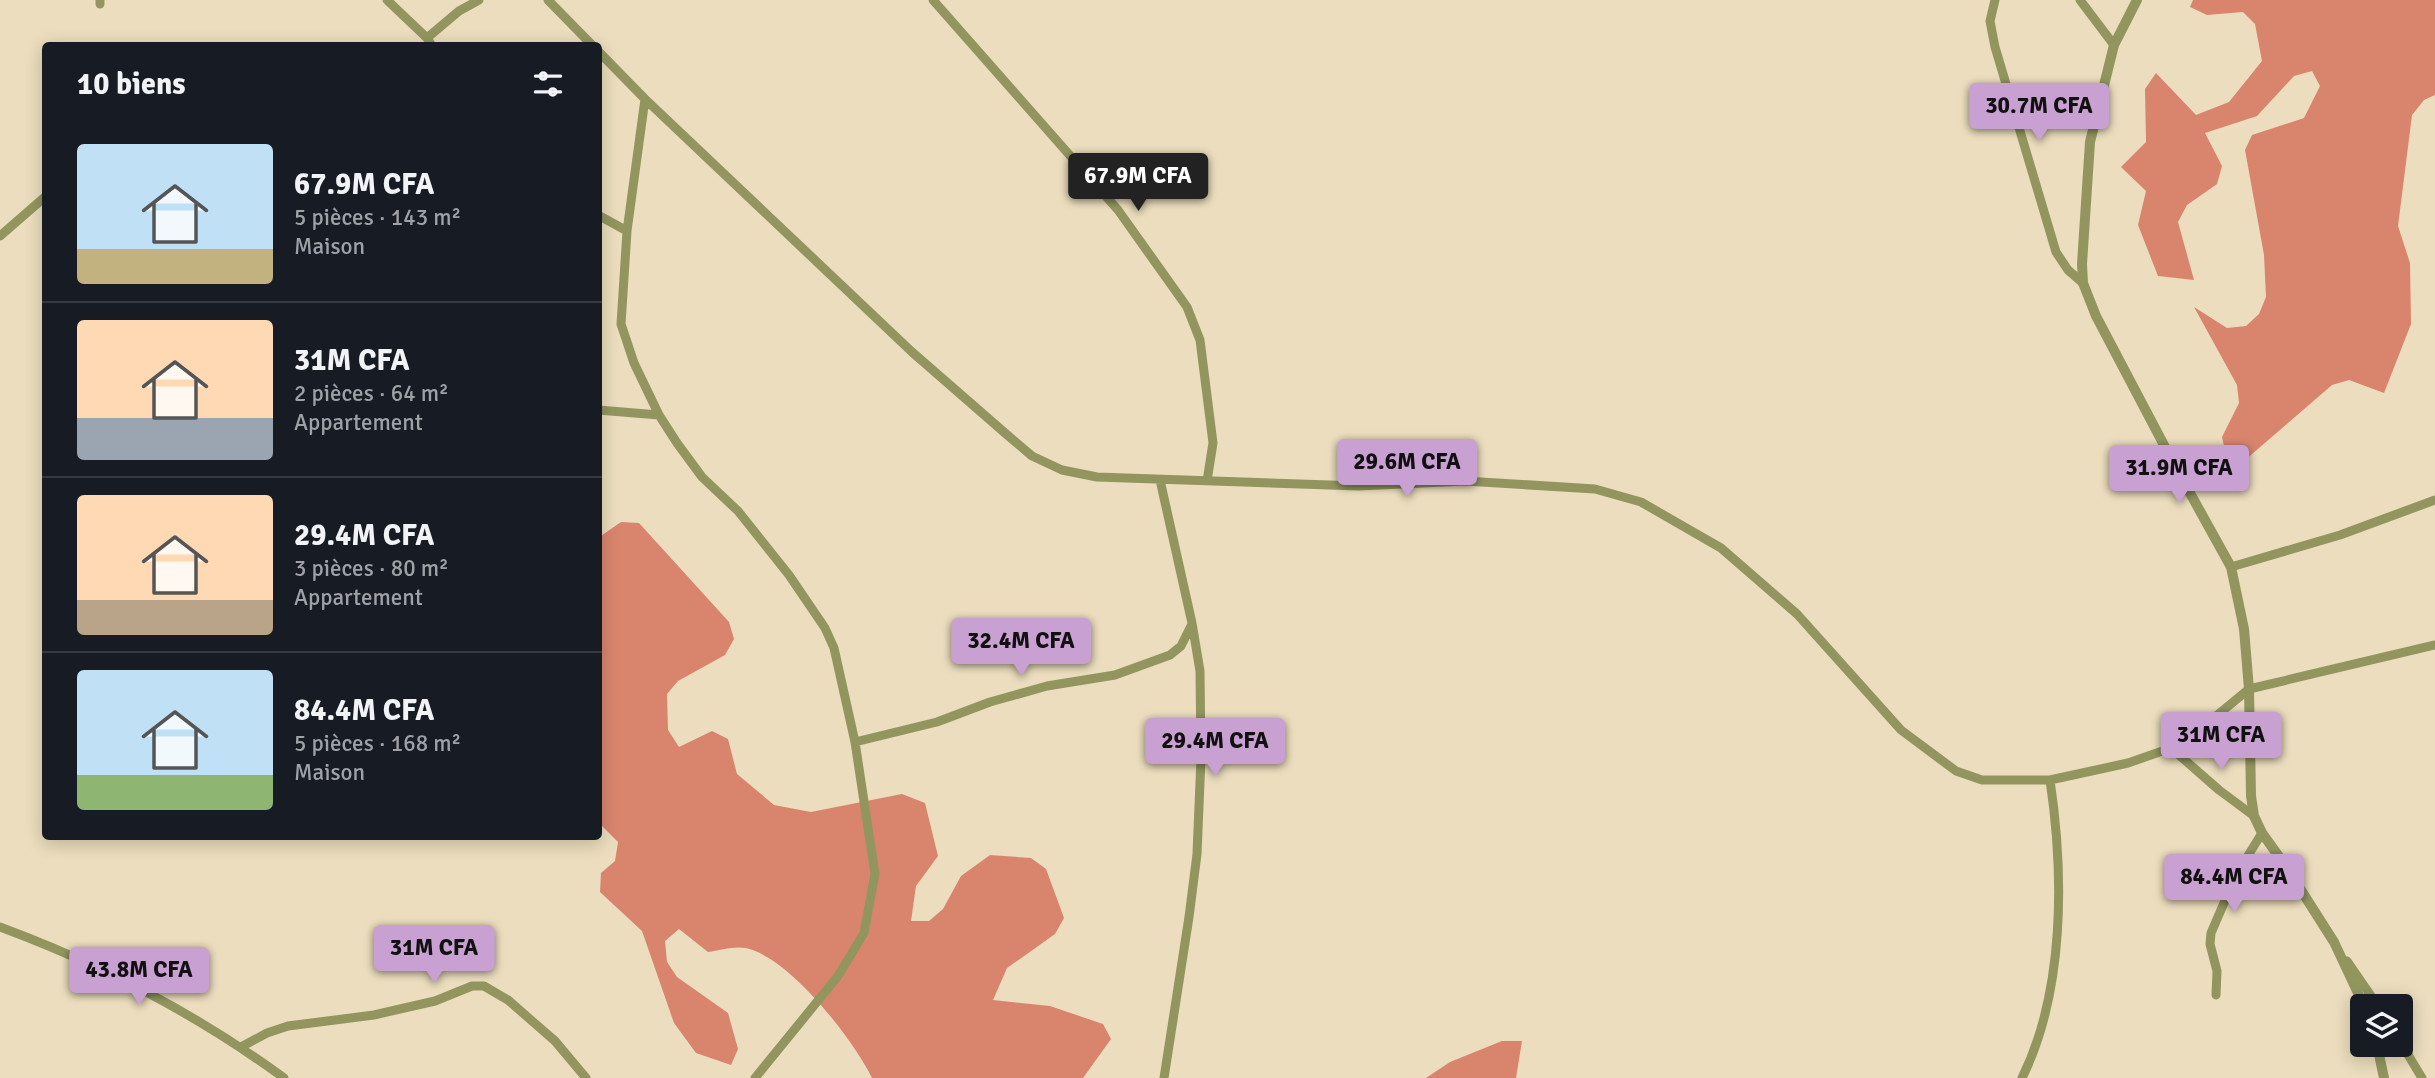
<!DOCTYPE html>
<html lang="fr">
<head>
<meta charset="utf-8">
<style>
	body { margin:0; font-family:Signika,sans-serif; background:#242831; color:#f1f3f6; height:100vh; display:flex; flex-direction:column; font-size:26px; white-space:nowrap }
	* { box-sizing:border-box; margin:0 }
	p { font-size:23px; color:#9ea1a6 }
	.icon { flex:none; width:38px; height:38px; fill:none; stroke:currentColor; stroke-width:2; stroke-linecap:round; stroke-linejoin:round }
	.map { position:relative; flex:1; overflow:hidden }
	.sheet { position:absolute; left:42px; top:42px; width:560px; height:798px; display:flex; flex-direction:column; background:#171b24; border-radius:7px; box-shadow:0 4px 18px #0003 }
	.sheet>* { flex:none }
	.controls { position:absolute; left:2350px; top:994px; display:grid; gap:14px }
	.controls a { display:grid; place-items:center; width:63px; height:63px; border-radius:7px; background:#171b24; box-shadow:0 4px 18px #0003; font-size:35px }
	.price { position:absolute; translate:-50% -60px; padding:0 16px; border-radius:7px; background:#c8a0d1; color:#111; font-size:23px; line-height:46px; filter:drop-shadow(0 2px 4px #0008) }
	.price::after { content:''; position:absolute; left:50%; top:42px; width:21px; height:16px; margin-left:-10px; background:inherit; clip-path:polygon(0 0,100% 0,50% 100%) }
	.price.current { background:#222; color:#fff }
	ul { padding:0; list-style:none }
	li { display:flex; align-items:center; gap:21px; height:175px; padding:0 35px }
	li+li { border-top:2px solid #363941 }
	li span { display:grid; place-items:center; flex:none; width:196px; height:140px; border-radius:7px; color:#555 }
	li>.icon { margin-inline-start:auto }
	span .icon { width:84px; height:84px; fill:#fffc; stroke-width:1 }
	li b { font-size:30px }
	h2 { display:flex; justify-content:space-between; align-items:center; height:84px; padding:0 35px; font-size:30px }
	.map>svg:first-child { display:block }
</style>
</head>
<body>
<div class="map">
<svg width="2435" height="1078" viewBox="0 0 2435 1078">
	<rect width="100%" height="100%" fill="#ebddbd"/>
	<path fill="#d9856d" d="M2193 0H2435V95L2424 100 2412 115 2398 226 2410 263 2411 324 2384 393 2349 380 2332 385 2230 473 2222 437 2239 403 2237 385 2194 307 2227 328 2246 326 2259 314 2266 297 2264 255 2245 150 2252 135 2304 118 2320 86 2312 71 2294 76 2257 116 2205 133 2222 166 2217 184 2187 205 2178 222 2194 280 2158 276 2138 225 2146 191 2121 167 2146 142 2145 89 2156 73 2196 115 2229 102 2262 61 2255 24 2243 12 2207 15 2190 7Z
		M621 522 639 523 729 622 734 639 725 655 678 681 667 694 668 730 679 747 712 731 728 739 737 774 774 805 811 812 902 794 925 803 938 856 916 886 911 921H929L943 909 961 876 990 855 1031 858 1046 869 1064 918 1055 934 1007 968 993 1000 1050 1006 1103 1024 1111 1039 1083 1078H872C853 1039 790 958 746 948 735 946 719 950 708 952L679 929 665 941 667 962 677 977 728 1013 738 1049 731 1065 696 1053 674 1023 642 931 600 892 601 873 615 861 618 842 599 823 598 538Z
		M1502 1041H1522L1516 1078H1426L1450 1062Z"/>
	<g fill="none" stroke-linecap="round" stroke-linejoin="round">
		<path stroke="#92965e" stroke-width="9" d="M100 0V4
			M387 0 427 38 432 46
			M548 0 593 46
			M933 0 1118 210 1187 307 1200 340 1213 443 1207 481
			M1995 0 1990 21 1995 47 2056 252 2068 270 2083 283
			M2080 0 2114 45
			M427 38 459 11 479 0
			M598 51 645 99 912 352 1005 433 1032 456 1062 470 1097 477 1359 486 1465 481 1595 489 1641 502 1721 548 1797 614 1901 730 1956 771 1982 780H2050L2128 763 2171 748 2215 717 2249 689 2435 645
			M645 99 627 231 621 324 634 363 659 415 677 443 702 477 738 511 789 575 825 628 834 648 855 742 875 874 864 933 838 976 755 1078
			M598 215 627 231
			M0 236 46 196
			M598 410 659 415
			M1160 480 1192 623 1200 671 1201 758 1197 854 1189 917 1164 1078
			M2231 567 2340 535 2435 500
			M855 742 937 722 990 702 1047 686 1115 675 1170 655 1181 646 1192 624
			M2171 748 2219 790 2254 816
			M0 927C100 964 198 1015 284 1078
			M2347 961 2378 1006
			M2216 995 2217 971 2210 944 2211 933 2236 875 2262 833
			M2401 1043 2422 1078
			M241 1047 267 1033 288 1026 374 1015 435 1001 472 986H484L508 1000 555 1041 586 1078
			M2022 1078C2065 991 2064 874 2050 780"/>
		<path stroke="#92965e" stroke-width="10" d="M2137 0 2114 45 2090 142 2082 264 2083 283 2096 316 2175 466 2231 567 2244 629 2249 689 2251 796 2254 816 2262 833 2285 865 2334 942 2364 1006
			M2377 1045 2384 1078"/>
	</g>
</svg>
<div class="controls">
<a><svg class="icon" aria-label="layers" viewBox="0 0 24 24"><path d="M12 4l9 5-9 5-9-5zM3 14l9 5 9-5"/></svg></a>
</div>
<b class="price" style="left:2039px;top:143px">30.7M CFA</b>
<b class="price current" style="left:1138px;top:213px">67.9M CFA</b>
<b class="price" style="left:1407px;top:499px">29.6M CFA</b>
<b class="price" style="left:2179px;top:505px">31.9M CFA</b>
<b class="price" style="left:1021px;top:678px">32.4M CFA</b>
<b class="price" style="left:2221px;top:772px">31M CFA</b>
<b class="price" style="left:1215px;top:778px">29.4M CFA</b>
<b class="price" style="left:2234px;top:914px">84.4M CFA</b>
<b class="price" style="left:434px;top:985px">31M CFA</b>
<b class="price" style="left:139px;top:1007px">43.8M CFA</b>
<section class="sheet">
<h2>10 biens<svg class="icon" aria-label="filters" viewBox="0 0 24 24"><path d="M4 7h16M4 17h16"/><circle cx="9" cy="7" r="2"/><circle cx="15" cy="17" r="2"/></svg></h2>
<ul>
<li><span style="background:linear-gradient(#bfe0f5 75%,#c2b280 0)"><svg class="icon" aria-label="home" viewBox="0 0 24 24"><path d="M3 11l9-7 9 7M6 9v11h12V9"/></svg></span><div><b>67.9M CFA</b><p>5 pièces · 143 m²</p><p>Maison</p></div></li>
<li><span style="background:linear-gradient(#ffd9b3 70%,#9aa5b1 0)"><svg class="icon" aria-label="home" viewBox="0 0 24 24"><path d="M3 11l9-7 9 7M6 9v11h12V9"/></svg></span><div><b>31M CFA</b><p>2 pièces · 64 m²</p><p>Appartement</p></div></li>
<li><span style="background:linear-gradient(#ffd9b3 75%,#b9a48a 0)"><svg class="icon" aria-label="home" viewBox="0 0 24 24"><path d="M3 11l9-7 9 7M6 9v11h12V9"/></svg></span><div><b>29.4M CFA</b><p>3 pièces · 80 m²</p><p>Appartement</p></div></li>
<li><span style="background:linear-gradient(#bfe0f5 75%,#8fb573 0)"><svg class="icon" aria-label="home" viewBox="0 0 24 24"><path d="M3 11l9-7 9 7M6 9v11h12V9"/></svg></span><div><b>84.4M CFA</b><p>5 pièces · 168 m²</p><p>Maison</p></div></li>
</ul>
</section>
</div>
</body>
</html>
